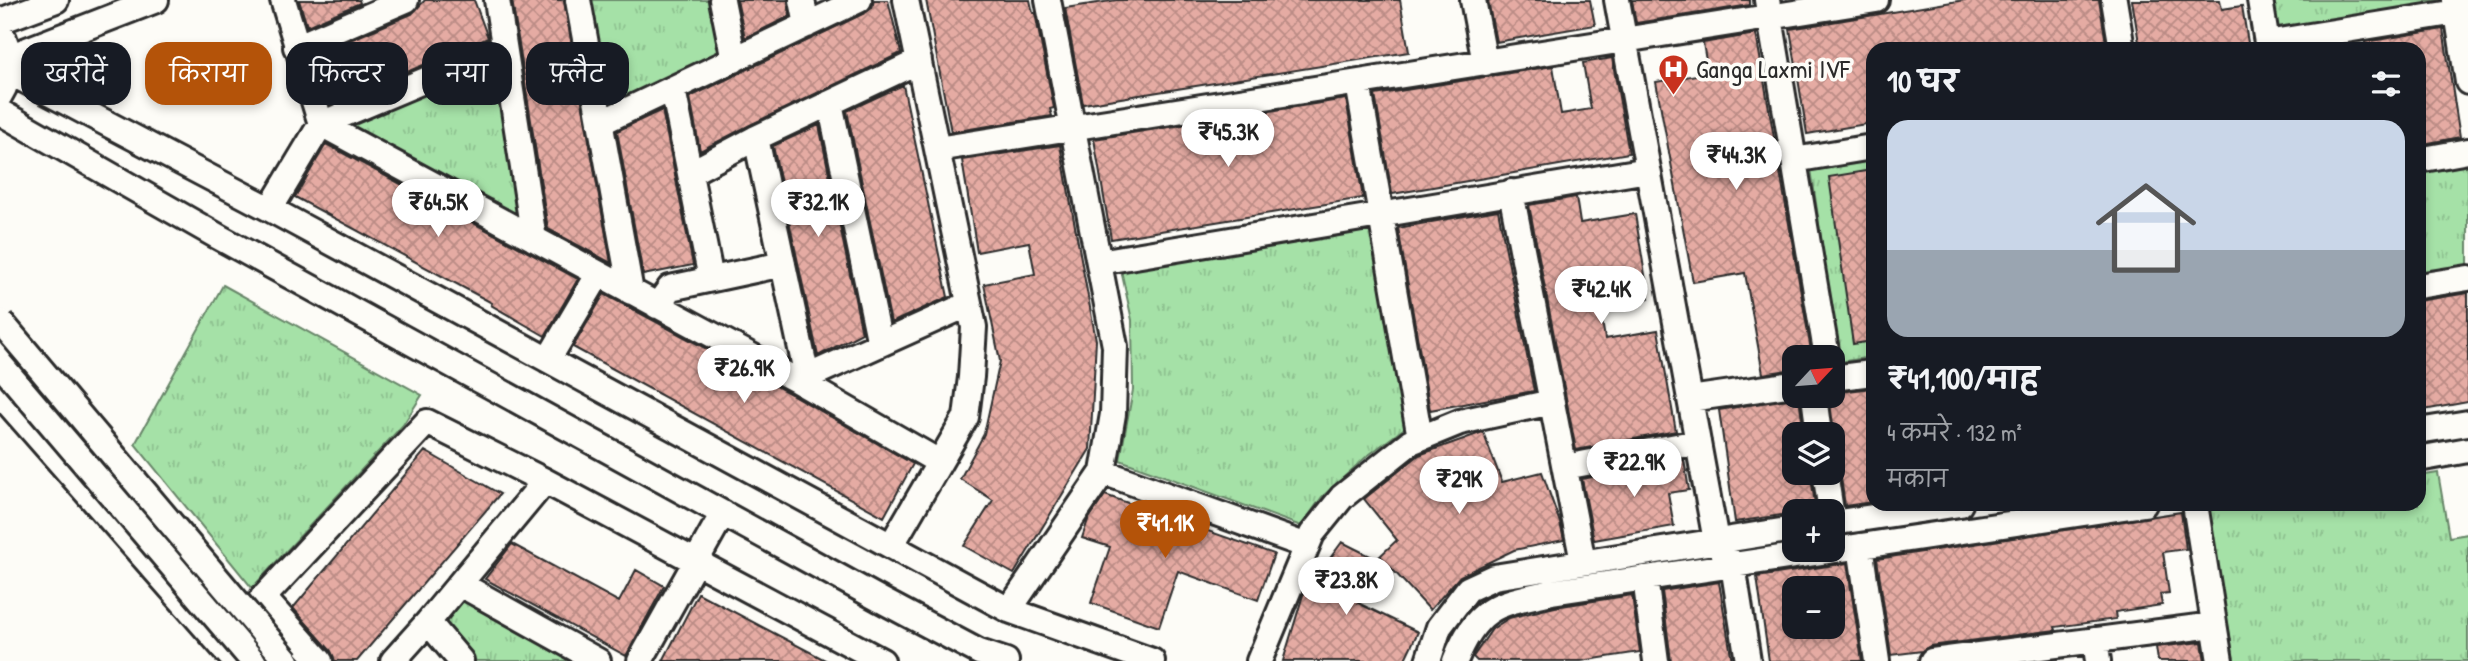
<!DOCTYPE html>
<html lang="hi">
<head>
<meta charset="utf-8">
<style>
	body { margin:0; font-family:"Patrick Hand","Playpen Sans Deva",sans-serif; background:#242831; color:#f1f3f6; height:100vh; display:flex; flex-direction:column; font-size:26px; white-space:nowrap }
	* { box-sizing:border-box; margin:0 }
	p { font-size:23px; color:#9ea1a6 }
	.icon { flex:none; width:38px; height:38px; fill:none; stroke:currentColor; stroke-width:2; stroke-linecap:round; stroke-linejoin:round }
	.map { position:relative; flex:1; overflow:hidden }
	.drawer { position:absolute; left:1866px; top:42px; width:560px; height:469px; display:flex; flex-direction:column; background:#171b24; border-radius:21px; box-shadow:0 4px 10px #0003 }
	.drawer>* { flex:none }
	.hud { position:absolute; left:21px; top:42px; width:665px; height:63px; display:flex; gap:14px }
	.needle { width:46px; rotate:64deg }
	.buttons { position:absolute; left:1782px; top:345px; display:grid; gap:14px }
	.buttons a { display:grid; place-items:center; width:63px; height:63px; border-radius:14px; background:#171b24; box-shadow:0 4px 10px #0003; font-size:35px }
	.price { position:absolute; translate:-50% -60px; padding:0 16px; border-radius:24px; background:#fff; color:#222; font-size:23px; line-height:46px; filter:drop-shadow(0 2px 4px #0008) }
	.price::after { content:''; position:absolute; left:50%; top:42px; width:21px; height:16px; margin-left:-10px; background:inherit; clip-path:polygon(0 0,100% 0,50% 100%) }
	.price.selected { background:#b45309; color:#fff }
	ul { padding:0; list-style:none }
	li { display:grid; align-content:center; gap:14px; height:371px; padding:0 21px }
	li span { display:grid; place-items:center; height:217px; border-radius:21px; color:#555 }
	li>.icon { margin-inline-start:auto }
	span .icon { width:126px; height:126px; fill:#fffc; stroke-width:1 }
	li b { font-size:30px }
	h2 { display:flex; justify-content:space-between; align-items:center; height:84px; padding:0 21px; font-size:30px }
	.chip { padding:0 24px; border-radius:21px; background:#171b24; box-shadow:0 4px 10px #0003; font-size:24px; line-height:63px }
	.chip.selected { background:#b45309; color:#fff }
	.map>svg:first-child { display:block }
</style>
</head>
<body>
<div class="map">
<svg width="2468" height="661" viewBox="0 0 2468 661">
	<defs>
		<pattern id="park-tufts" width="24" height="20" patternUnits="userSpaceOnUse" patternTransform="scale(1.75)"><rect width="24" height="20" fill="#a5e1a7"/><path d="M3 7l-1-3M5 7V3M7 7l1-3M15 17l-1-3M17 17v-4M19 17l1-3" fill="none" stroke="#8ec190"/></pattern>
		<pattern id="building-cross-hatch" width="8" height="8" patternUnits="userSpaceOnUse" patternTransform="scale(1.75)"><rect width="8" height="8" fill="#e5aba3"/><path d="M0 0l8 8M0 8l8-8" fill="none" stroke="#ba8b85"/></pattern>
	</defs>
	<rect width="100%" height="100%" fill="#fdfcf7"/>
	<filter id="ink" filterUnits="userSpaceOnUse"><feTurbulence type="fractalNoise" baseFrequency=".0143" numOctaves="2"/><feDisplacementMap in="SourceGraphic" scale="14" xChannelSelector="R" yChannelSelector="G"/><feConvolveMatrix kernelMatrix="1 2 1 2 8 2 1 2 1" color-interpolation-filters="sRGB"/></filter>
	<g filter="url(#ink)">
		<path fill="url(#park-tufts)" stroke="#688669" stroke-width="2" d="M586 0H713L725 52 606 108Z
			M2271 0H2444V3L2276 29Z
			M496 61 522 222 343 125Z
			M1872 160V357L1839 362 1811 169Z
			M2468 165V265L2419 273V173Z
			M1370 229 1410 424 1366 457 1322 497 1301 526 1120 460 1133 390 1132 320 1121 270Z
			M223 285 422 395 403 425 252 588 135 444Z
			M2438 473 2449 537 2468 534V661H2234L2209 510 2245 504H2418L2419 476Z
			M453 595 572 661H476L437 615Z"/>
		<path fill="url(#building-cross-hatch)" stroke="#2b2b2b" stroke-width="2" fill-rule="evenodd" d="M299 0H359L360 3 307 26Z
			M425 0H474L488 38 330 104 320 71 336 65 329 49 412 14Z
			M512 0H564L611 263 548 229Z
			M737 0H788L790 16 745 38Z
			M874 0H888L901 53 750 125 700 151 690 97 865 13 872 8Z
			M926 0H1030L1033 13H1035L1054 108 1050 109 1052 116 951 132Z
			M1117 0H1400L1409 52 1083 104 1065 8Z
			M1488 0H1590L1595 25 1496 42Z
			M1632 0H1750V5L1636 23Z
			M1964 0H2099L2107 49H1872V123L1807 134 1790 29Z
			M2132 0H2220L2222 9 2242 6 2249 49H2140Z
			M2443 29 2460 137 2418 145V49H2365V42Z
			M1756 34 1812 356 1794 357V369L1763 374 1745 273 1693 282 1656 82 1708 73 1703 43Z
			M1612 58 1629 153 1392 194 1375 95 1553 66 1561 114 1591 109 1583 63Z
			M903 85 948 297 891 323 847 111Z
			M1346 99 1363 198 1111 239 1094 139Z
			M662 110 693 265 643 275 617 131Z
			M819 125 862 333 818 356 773 146Z
			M326 144 578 279 545 336 491 305 492 303 295 197Z
			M1060 145 1096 340 1090 449 1014 574 964 546 993 500 960 479 984 434 1000 361 984 284 1035 274 1029 242 977 252 962 160Z
			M1872 170V341L1853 344 1829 177Z
			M1576 197 1580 223 1635 214 1649 299 1600 308 1605 339 1658 330 1676 431 1576 450 1529 205Z
			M1498 210 1534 391 1430 410 1398 228Z
			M2468 293V402L2418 411V301Z
			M604 294 791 394 913 464 884 517 573 347Z
			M1872 388V502L1845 506 1840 470 1834 461V432L1829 396H1832V393Z
			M1799 397 1804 434H1794V472H1810L1816 510 1794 511V513L1735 522 1719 410Z
			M1483 432 1502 482 1542 472 1560 523 1564 540 1514 550 1460 576 1430 610 1380 556 1397 540 1364 499 1419 455Z
			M425 451 500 494 357 661H335L331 651 293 608Z
			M1684 460 1689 490 1668 493 1674 526 1594 540 1582 479Z
			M1105 495 1274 554 1258 600 1178 571 1159 627 1091 603 1110 547 1082 538 1088 520Z
			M2181 512 2186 549 2163 552 2169 593 2160 594 2162 605 2115 612 2116 619 2055 627 2056 630 1930 646 1922 651 1891 655 1877 559Z
			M1342 542 1382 562 1358 603 1418 632 1404 661H1283L1303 595Z
			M512 544 619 602 636 570 664 586 626 656 485 579Z
			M1847 563 1862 661H1769L1757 577ZM1794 588H1832V626H1794Z
			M1719 582 1732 661H1671L1662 591Z
			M698 593 827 661H663Z
			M1632 595 1640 652 1581 661H1477L1473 657 1492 629 1509 618 1555 607Z
			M2202 642 2205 661H2158L2156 647Z"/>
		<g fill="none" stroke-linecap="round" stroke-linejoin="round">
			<defs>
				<path id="minor" d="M283 0 321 124 798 381 939 462
					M497 0 534 239
					M578 0 631 292
					M722 0 734 60
					M802 0 807 25
					M1473 0 1485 63
					M1617 0 1716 541 1733 565 1748 661
					M1767 0 1827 357
					M2114 0 2122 49
					M2260 0 2268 49
					M2455 0 2468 82
					M0 21 56 0
					M0 31C12 51 12 76 0 95
					M2267 43 2457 12
					M296 47 406 0
					M9 57 156 0
					M9 72 270 209 1009 610 1152 661
					M1358 83 1420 438
					M673 89 711 279
					M830 103 880 344
					M0 112 217 236 881 600 979 652 1006 661
					M600 123 859 0
					M756 138 807 377
					M937 149 1876 0
					M1794 160 1872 147
					M2418 160 2468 151
					M690 173 756 138 919 61
					M1511 192 1583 562
					M270 209 321 124 504 47
					M1099 262 1648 170
					M2418 286 2468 278
					M657 306 670 288 783 264
					M548 360 598 275
					M1832 378 1872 373
					M798 381 969 304
					M0 394 235 661
					M1814 396 1819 434
					M1690 399 1794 384
					M2418 431 2468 423
					M2418 459 2468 450
					M1565 467 1698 442
					M1103 472 1307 546
					M1825 472 1831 511
					M2195 504 2220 661
					M1832 523 1960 504
					M891 546 966 417 971 377 974 327 906 0
					M1860 546 1877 661
					M1645 578 1656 661
					M460 584 598 661
					M263 597 320 661
					M1009 610 1103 472 1113 414 1115 346 1048 0
					M428 622 461 661
					M2095 640 2098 661
					M220 644 427 422 545 481 882 661
					M393 661 428 622 545 481
					M640 661 723 513
					M1259 661 1312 534 1342 497 1411 442 1460 422 1552 402
					M1428 661 1439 627 1468 589 1494 577 1794 529
					M1455 661C1478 605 1497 604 1552 592L2144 504
					M1932 661 2214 625"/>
			</defs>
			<use href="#minor" stroke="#2b2b2b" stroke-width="30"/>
			<use href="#minor" stroke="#fdfcf7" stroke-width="24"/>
			<defs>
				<path id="minor-bridge" d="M1 322 287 661
					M0 364 253 661"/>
			</defs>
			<use href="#minor-bridge" stroke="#2b2b2b" stroke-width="30" stroke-linecap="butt"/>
			<use href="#minor-bridge" stroke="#fdfcf7" stroke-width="24"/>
		</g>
	</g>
	<defs>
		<symbol id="hospital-pin" viewBox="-11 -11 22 30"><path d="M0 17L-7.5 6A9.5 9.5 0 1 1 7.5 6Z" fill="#c8321e" stroke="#fdfcf7"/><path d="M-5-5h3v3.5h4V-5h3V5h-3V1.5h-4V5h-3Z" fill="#fff"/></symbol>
	</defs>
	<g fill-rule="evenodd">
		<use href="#hospital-pin" x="1656" y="52" width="35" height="47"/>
	</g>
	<g text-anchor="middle" stroke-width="7" stroke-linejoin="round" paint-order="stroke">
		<g font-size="26" fill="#2b2b2b" stroke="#fdfcf7" text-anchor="start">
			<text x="1696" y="78">Ganga Laxmi IVF</text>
		</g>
	</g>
</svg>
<div class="buttons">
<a><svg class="needle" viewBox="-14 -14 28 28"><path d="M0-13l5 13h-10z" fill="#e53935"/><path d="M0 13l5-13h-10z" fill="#9ea1a6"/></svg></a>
<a><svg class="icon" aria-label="layers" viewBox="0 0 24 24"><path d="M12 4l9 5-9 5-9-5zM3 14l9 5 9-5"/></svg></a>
<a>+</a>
<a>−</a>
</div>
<b class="price" style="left:1228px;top:169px">₹45.3K</b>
<b class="price" style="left:1736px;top:192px">₹44.3K</b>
<b class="price" style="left:438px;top:239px">₹64.5K</b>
<b class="price" style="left:818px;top:239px">₹32.1K</b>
<b class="price" style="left:1601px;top:326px">₹42.4K</b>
<b class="price" style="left:744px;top:405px">₹26.9K</b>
<b class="price" style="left:1634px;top:499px">₹22.9K</b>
<b class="price" style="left:1459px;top:516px">₹29K</b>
<b class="price selected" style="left:1165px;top:560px">₹41.1K</b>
<b class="price" style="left:1346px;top:617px">₹23.8K</b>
<div class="hud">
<a class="chip">खरीदें</a>
<a class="chip selected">किराया</a>
<a class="chip">फ़िल्टर</a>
<a class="chip">नया</a>
<a class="chip">फ़्लैट</a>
</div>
<section class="drawer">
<h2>10 घर<svg class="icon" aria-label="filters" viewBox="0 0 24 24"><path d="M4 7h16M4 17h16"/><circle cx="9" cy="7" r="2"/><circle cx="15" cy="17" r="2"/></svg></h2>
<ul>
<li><span style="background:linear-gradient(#c9d6e8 60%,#9aa5b1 0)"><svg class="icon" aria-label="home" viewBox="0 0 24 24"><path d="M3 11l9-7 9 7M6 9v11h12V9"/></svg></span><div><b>₹41,100/माह</b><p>4 कमरे · 132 m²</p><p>मकान</p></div></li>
</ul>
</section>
</div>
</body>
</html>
